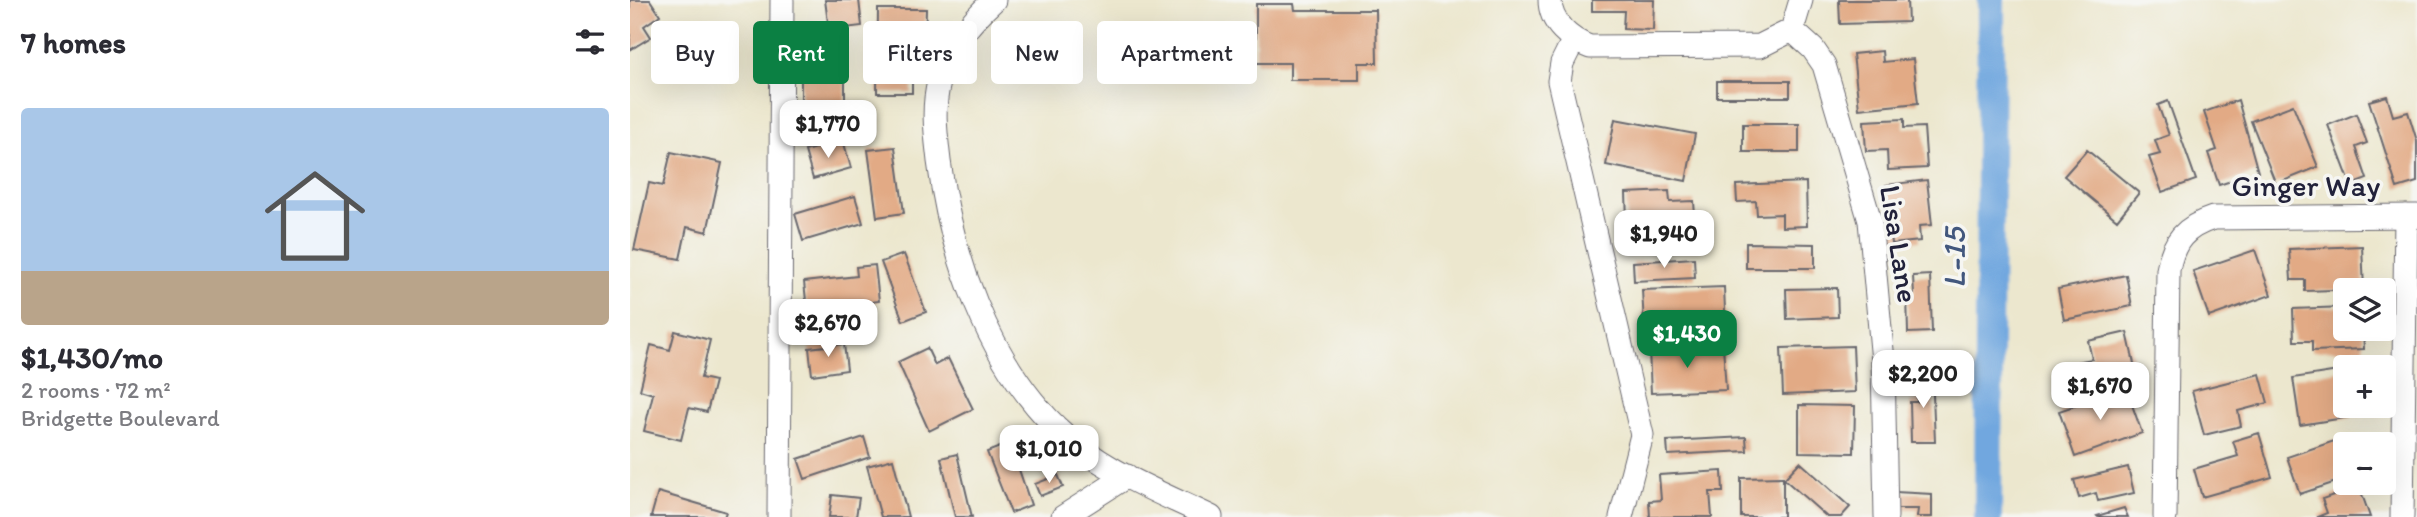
<!DOCTYPE html>
<html lang="en">
<head>
<meta charset="utf-8">
<style>
	body { margin:0; font-family:Itim,sans-serif; background:#f2f2f3; color:#2b2b33; height:100vh; display:flex; flex-direction:column; font-size:26px; white-space:nowrap }
	* { box-sizing:border-box; margin:0 }
	p { font-size:23px; color:#7c7c81 }
	.icon { flex:none; width:38px; height:38px; fill:none; stroke:currentColor; stroke-width:2; stroke-linecap:round; stroke-linejoin:round }
	.map { position:relative; flex:1; overflow:hidden }
	.sheet { display:flex; flex-direction:column; background:#fff; width:630px }
	.sheet>* { flex:none }
	.top-card { position:absolute; left:21px; top:21px; width:665px; height:63px; display:flex; gap:14px }
	.fabs { position:absolute; left:1703px; top:278px; display:grid; gap:14px }
	.fabs a { display:grid; place-items:center; width:63px; height:63px; border-radius:7px; background:#fff; box-shadow:0 7px 28px #0002; font-size:35px }
	.price { position:absolute; translate:-50% -60px; padding:0 16px; border-radius:14px; background:#fff; color:#222; font-size:23px; line-height:46px; filter:drop-shadow(0 2px 4px #0008) }
	.price::after { content:''; position:absolute; left:50%; top:42px; width:21px; height:16px; margin-left:-10px; background:inherit; clip-path:polygon(0 0,100% 0,50% 100%) }
	.price.active { background:#0b8043; color:#fff }
	ul { padding:0; list-style:none }
	li { display:grid; align-content:center; gap:14px; height:371px; padding:0 21px }
	li+li { border-top:2px solid #e1e1e2 }
	li span { display:grid; place-items:center; height:217px; border-radius:7px; color:#555 }
	li>.icon { margin-inline-start:auto }
	span .icon { width:126px; height:126px; fill:#fffc; stroke-width:1 }
	li b { font-size:30px }
	h2 { display:flex; justify-content:space-between; align-items:center; height:84px; padding:0 21px; font-size:30px }
	.tag { padding:0 24px; border-radius:7px; background:#fff; box-shadow:0 7px 28px #0002; font-size:24px; line-height:63px }
	.tag.active { background:#0b8043; color:#fff }
	main { display:flex; flex:1; min-height:0 }
	.map>svg:first-child { display:block }
</style>
</head>
<body>
<main>
<section class="sheet">
<h2>7 homes<svg class="icon" aria-label="filters" viewBox="0 0 24 24"><path d="M4 7h16M4 17h16"/><circle cx="9" cy="7" r="2"/><circle cx="15" cy="17" r="2"/></svg></h2>
<ul>
<li><span style="background:linear-gradient(#a9c7e8 75%,#b9a48a 0)"><svg class="icon" aria-label="home" viewBox="0 0 24 24"><path d="M3 11l9-7 9 7M6 9v11h12V9"/></svg></span><div><b>$1,430/mo</b><p>2 rooms · 72 m²</p><p>Bridgette Boulevard</p></div></li>
</ul>
</section>
<div class="map">
<svg width="1787" height="517" viewBox="0 0 1787 517">
	<rect width="100%" height="100%" fill="#f6f6f2"/>
	<filter id="ink" filterUnits="userSpaceOnUse"><feTurbulence type="fractalNoise" baseFrequency=".0143" numOctaves="2"/><feDisplacementMap in="SourceGraphic" scale="14" xChannelSelector="R" yChannelSelector="G"/><feConvolveMatrix kernelMatrix="1 2 1 2 8 2 1 2 1" color-interpolation-filters="sRGB"/></filter>
	<filter id="wash" filterUnits="userSpaceOnUse"><feTurbulence type="fractalNoise" baseFrequency=".00686" numOctaves="4" result="noise"/><feDisplacementMap in="SourceGraphic" scale="28" xChannelSelector="R" yChannelSelector="G"/><feGaussianBlur stdDeviation="1.57" result="paint"/><feColorMatrix in="noise" values="0 0 0 0 0 0 0 0 0 0 0 0 0 0 0 0 0 1.4 0 .05"/><feComposite in="paint" operator="in"/></filter>
	<g filter="url(#wash)">
		<rect width="100%" height="100%" fill="#ece7ce"/>
		<g fill="none" stroke-linecap="round" stroke-linejoin="round">
			<path stroke="#71a7df" stroke-width="28" d="M1358 517 1361 0"/>
		</g>
		<g id="blocks">
			<path fill="#e2aa85" d="M0 0H20L30 15 14 26 21 37 0 50Z
				M195 0H229L232 26 199 30Z
				M962 0H1024L1023 30 993 29 994 11H962Z
				M1209 0H1277L1278 22 1210 24Z
				M626 4H664L665 10H746L747 63H729V80H660V63H626Z
				M248 9H296L295 41 282 40V93H247Z
				M1252 51 1253 62 1283 59 1288 103 1229 109 1223 54Z
				M171 67H215V119H171Z
				M1087 81H1160V97H1087Z
				M1757 96 1763 116 1778 112 1787 141V182L1767 188 1739 101Z
				M1608 100 1628 172 1589 185 1578 153 1587 150 1574 112Z
				M1538 101 1566 180 1532 192 1519 157 1530 154 1525 140 1539 135 1528 105Z
				M1663 105 1688 167 1646 184 1621 121Z
				M1726 114 1737 143 1726 147 1737 179 1721 185 1698 125Z
				M985 119 1065 134 1056 181 976 165Z
				M1274 119V128L1294 127 1297 168 1258 170 1257 150 1236 151 1234 121Z
				M1113 124H1169V152H1113Z
				M213 140 221 168 183 179 175 151Z
				M265 147 274 213 247 217 238 150Z
				M1457 150 1509 193 1487 220 1434 176Z
				M41 152 92 163 77 232 57 227 50 259 4 250 19 183 33 186Z
				M1297 180 1302 225 1289 226 1290 241 1262 244 1256 185Z
				M1176 182 1177 226 1152 227V214L1127 215 1126 201 1107 202 1106 185Z
				M1039 191 1040 202 1064 201 1065 217 997 220 996 193Z
				M225 196 233 223 173 241 165 214Z
				M1116 243 1185 244V268H1116Z
				M1732 246 1734 289 1675 291V280H1661L1659 249Z
				M1625 250 1641 295 1579 317 1563 271Z
				M274 254 296 312 273 321 251 262Z
				M1064 258 1065 278 1004 281 1003 262Z
				M245 265 249 301 177 310 174 282 227 276 226 267Z
				M1300 275 1302 332 1278 333 1277 294H1284L1283 276Z
				M1496 275 1502 306 1434 320 1428 289Z
				M1094 287 1096 335 1015 340 1012 290Z
				M1207 288 1208 317 1157 319 1156 289Z
				M1715 307V329H1733L1734 349 1682 351V341H1664L1663 309Z
				M45 331 80 340 71 378 85 381 77 412 59 408 51 440 14 431 23 394 10 390 21 345 40 350Z
				M1497 332 1507 377 1436 391 1431 365 1462 359 1458 341Z
				M214 344 217 370 182 375 179 348Z
				M1093 346 1096 390 1021 393 1019 349Z
				M1223 346 1225 392 1153 395 1151 348Z
				M297 348 305 365 318 358 343 409 299 431 268 362Z
				M1715 370V406H1738L1739 414 1670 425 1663 378Z
				M1302 371 1305 442H1281L1280 402H1287L1286 372Z
				M1630 374 1638 403 1608 411 1611 426 1574 435 1562 391Z
				M1496 388 1512 433 1445 457 1429 411Z
				M1169 405 1225 406 1224 453 1169 452Z
				M1629 433 1642 477 1572 497 1564 469 1608 456 1603 441Z
				M234 437 240 457 175 479 168 459Z
				M1116 437 1117 451 1038 455 1037 441Z
				M1716 437 1719 444H1715V479L1670 494 1657 457Z
				M380 443 401 505 381 513 357 452Z
				M327 454 342 517H325L311 458Z
				M263 459 278 517H251L237 466Z
				M1170 462 1220 507 1211 517H1197L1154 479Z
				M1498 467 1504 493 1468 501 1466 493 1449 498 1444 480Z
				M1092 471 1093 492H1080L1082 517H1020L1019 501 1031 500 1029 475Z
				M428 475 433 487 410 496 405 484Z
				M1153 477V517H1111V478Z
				M1729 486 1740 517H1687L1697 513 1692 499Z
				M28 492 96 512 94 517H21Z
				M1265 492 1302 494V517H1287L1288 509H1265Z
				M202 495 229 498 226 517H199Z
				M1494 508 1498 517H1468L1467 516Z"/>
		</g>
	</g>
	<g filter="url(#ink)">
		<use href="#blocks" fill-opacity="0" stroke="#69676e" stroke-width="2"/>
		<g fill="none" stroke-linecap="round" stroke-linejoin="round">
			<defs>
				<path id="minor" d="M364 0C339 23 318 48 309 82 302 109 306 134 309 161 321 255 357 359 426 427 470 470 527 491 581 517
					M920 0C920 23 940 40 960 47L1130 46 1162 30
					M1162 30 1183 49 1194 65 1240 221 1253 361 1256 517
					M1162 30 1171 0
					M943 41 932 63 929 81 1012 435 991 517
					M149 517 152 0
					M433 517 497 476
					M1535 517 1538 270C1543 241 1555 227 1583 218L1787 216
					M1772 517 1776 216"/>
			</defs>
			<use href="#minor" stroke="#69676e" stroke-width="25"/>
			<use href="#minor" stroke="#fff" stroke-width="23"/>
		</g>
	</g>
	<g text-anchor="middle" stroke-width="7" stroke-linejoin="round" paint-order="stroke">
		<g font-size="30" fill="#22223b" stroke="#f6f6f2">
			<text x="1676" y="196">Ginger Way</text>
			<text transform="translate(1269 244) rotate(81)" y="10">Lisa Lane</text>
		</g>
		<g font-size="32" font-style="italic" fill="#42577d" stroke="#f6f6f2">
			<text transform="translate(1324 258) rotate(-90)" y="11">L-15</text>
		</g>
	</g>
</svg>
<div class="fabs">
<a><svg class="icon" aria-label="layers" viewBox="0 0 24 24"><path d="M12 4l9 5-9 5-9-5zM3 14l9 5 9-5"/></svg></a>
<a>+</a>
<a>−</a>
</div>
<b class="price" style="left:198px;top:160px">$1,770</b>
<b class="price" style="left:1034px;top:270px">$1,940</b>
<b class="price" style="left:198px;top:359px">$2,670</b>
<b class="price active" style="left:1057px;top:370px">$1,430</b>
<b class="price" style="left:1293px;top:410px">$2,200</b>
<b class="price" style="left:1470px;top:422px">$1,670</b>
<b class="price" style="left:419px;top:485px">$1,010</b>
<div class="top-card">
<a class="tag">Buy</a>
<a class="tag active">Rent</a>
<a class="tag">Filters</a>
<a class="tag">New</a>
<a class="tag">Apartment</a>
</div>
</div>
</main>
</body>
</html>
